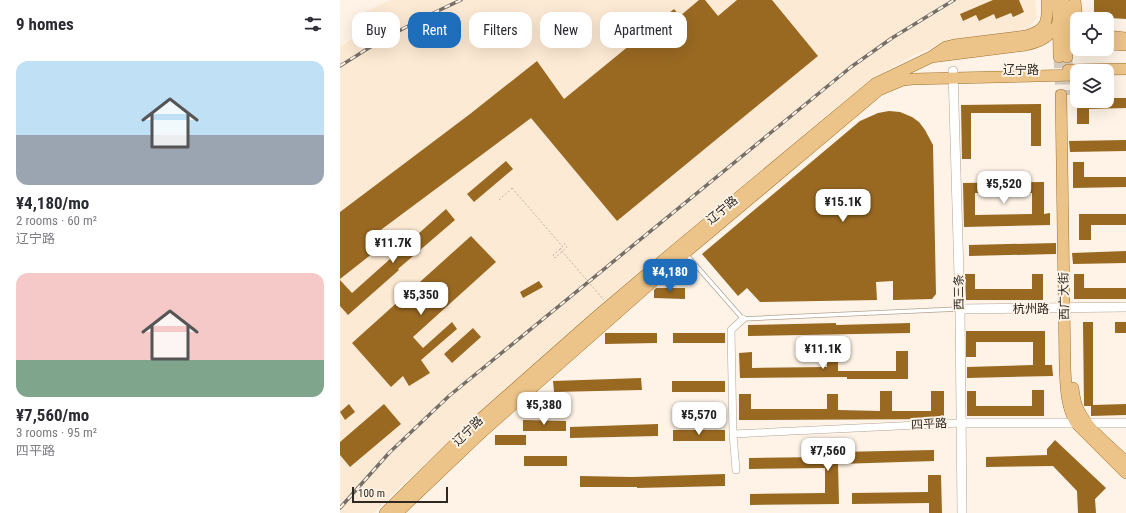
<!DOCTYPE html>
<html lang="en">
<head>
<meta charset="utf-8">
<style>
	body { margin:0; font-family:"Roboto Condensed","Noto Sans SC",sans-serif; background:#f2f2f3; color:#2b2b33; height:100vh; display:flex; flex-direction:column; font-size:15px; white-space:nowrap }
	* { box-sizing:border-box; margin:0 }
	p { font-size:13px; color:#7c7c81 }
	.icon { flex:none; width:22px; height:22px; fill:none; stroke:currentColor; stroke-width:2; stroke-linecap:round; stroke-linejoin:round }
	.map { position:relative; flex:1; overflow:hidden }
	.drawer { display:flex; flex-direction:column; background:#fff; width:340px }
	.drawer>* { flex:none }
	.hud { position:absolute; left:12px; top:12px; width:380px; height:36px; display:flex; gap:8px }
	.controls { position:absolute; left:730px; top:12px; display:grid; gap:8px }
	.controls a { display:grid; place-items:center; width:44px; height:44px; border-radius:8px; background:#fff; box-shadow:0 4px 16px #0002; font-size:20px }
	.scale { position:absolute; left:12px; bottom:10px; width:96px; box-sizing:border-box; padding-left:4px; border:2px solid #2d2822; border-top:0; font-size:11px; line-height:14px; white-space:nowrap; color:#2d2822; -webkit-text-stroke:3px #fef3e6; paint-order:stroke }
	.price { position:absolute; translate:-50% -34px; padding:0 9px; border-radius:8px; background:#fff; color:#222; font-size:13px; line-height:26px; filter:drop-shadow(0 1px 2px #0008) }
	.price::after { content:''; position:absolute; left:50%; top:24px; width:12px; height:9px; margin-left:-6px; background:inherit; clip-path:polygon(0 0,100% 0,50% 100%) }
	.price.current { background:#1e6ebc; color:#fff }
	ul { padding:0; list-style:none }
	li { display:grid; align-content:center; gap:8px; height:212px; padding:0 16px }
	li span { display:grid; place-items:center; height:124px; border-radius:12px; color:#555 }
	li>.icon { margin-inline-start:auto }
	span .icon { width:72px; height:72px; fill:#fffc; stroke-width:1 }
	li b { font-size:17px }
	h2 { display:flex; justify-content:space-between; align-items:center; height:48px; padding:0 16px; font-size:17px }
	.pill { padding:0 14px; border-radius:12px; background:#fff; box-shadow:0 4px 16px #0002; font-size:14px; line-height:36px }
	.pill.current { background:#1e6ebc; color:#fff }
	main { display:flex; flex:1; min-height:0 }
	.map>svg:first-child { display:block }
</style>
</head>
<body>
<main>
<section class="drawer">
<h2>9 homes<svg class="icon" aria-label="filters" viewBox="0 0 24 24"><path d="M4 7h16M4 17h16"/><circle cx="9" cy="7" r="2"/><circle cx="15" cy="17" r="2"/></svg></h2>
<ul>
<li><span style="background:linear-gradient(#bfe0f5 60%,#9aa5b1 0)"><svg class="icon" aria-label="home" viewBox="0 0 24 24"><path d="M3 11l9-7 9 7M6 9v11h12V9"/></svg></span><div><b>¥4,180/mo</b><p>2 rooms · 60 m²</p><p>辽宁路</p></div></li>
<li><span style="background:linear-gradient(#f6c9c9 70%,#7fa58c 0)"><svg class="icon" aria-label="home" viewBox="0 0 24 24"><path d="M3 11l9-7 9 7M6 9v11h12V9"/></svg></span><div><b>¥7,560/mo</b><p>3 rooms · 95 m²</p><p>四平路</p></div></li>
</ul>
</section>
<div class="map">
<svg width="786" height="513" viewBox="0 0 786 513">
	<rect width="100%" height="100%" fill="#fef3e6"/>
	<path fill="#fdead4" d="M51 0H695L697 18 685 32 607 43 576 54 549 69 508 98 255 309 59 488 34 513H0V47L24 31 13 17Z"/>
	<path fill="#996922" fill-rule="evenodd" d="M359 0H365L378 16 397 0H432L478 56 277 221 191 118 34 235 42 246 0 279V212L130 114 197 61 224 99 334 9 340 16Z
		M653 0H679L684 12 673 17 671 13 656 19 654 14 639 21 636 15 623 21 620 14Z
		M754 0H786V19L754 17Z
		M767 98H786V108L749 109V124H737V101H767Z
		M701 104V146H691V113H631V159H622L621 105Z
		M549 111 560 112 572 117 579 122 585 130 593 145 596 294 592 299 553 300V281L536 282 537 300 420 302 407 288 398 296 362 254 520 121 538 113Z
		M786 140V151L730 152 729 141Z
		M166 161 173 169 134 202 127 194Z
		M733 162H744V177H786V187L733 188Z
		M704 182V214L710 213V225L624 227 623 183ZM635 193H692V214L635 215Z
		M106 209 115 220 58 269 59 270 8 315 0 306V280L12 293Z
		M739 214H786V225H751V240H739Z
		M131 236 156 262 73 337 83 348 112 322 117 329 81 360 90 373 69 386 63 376 51 387 12 343Z
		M716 243V254L629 256V245Z
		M786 251V263L733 264 732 253Z
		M625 274H635V289H692V274H703V300H626Z
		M734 274H744V288H786V299H734Z
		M199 281 203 287 183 298 180 292Z
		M316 288H345V299L314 298V290Z
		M743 322H753V405L786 404V415L751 416V406H744Z
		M775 322H786V333H775Z
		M496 323V325L570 323V333L408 336V325Z
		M133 328 141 337 112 363 104 354Z
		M626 331H705V365H712L713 376 627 378V367L693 365V342H636V357H626Z
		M265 333H317V343L265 344Z
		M333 333H385V343H333Z
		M556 351H568V379H507V377L400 378 399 353 412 352V368L487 367V352H498V371H556Z
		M301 378 302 390 214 392 213 381Z
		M332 381H385V392H332Z
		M692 390H704V416H627V391H636V406H692Z
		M540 391H552V411H591V391H604V419L399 420V394H411V409H487V394H498V410L540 411Z
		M9 404 15 412 5 420 0 412Z
		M44 404 61 424 10 467 0 455V442Z
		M183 420 226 421V431H183Z
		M318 424V436L230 438V427Z
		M333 430H385V441H333Z
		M155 435H186V445H155Z
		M485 440H498V452L594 450V461L498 464 499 504 410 505V494L485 493V468L409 469V458L485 457Z
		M715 440 766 488 755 499 756 513H738L737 491 713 466 646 467V457L707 455V449Z
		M184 456H227V466H184Z
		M385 474V486L297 488V487H240V476L292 477Z
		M588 475H601L602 513H589V503L512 504V493L588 492Z"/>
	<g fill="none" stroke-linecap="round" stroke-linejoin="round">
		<path stroke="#d4cabf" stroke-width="11" stroke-dasharray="11 5.5" stroke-linecap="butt" d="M719 57 721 95
			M727 57 728 95"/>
		<defs>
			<path id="service" d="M346 254 403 319 618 309"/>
			<path id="minor" d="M393 434 621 423
				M396 470 393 434 391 330 403 319"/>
			<path id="tertiary" d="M613 71 620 309 622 513
				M620 309 786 307
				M621 423H786"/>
			<path id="primary" d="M718 0 719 57
				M735 0 737 20
				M726 5 727 57
				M767 36 786 38
				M767 44 786 45
				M594 55 606 47 614 45 686 36C708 30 708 20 707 0
				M728 70 786 69
				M721 95 725 368C726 387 726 406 736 423L786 473
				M733 388C734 395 735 403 738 409 746 428 771 447 786 462
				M45 513 136 423 256 317 340 246 535 84 591 57 686 45C703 41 708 37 719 23
				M57 513 142 432 345 253 539 90 563 80 573 79 737 75"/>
		</defs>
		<use href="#service" stroke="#b1a495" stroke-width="5"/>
		<use href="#minor" stroke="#b1a495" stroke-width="8"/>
		<use href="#tertiary" stroke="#b1a495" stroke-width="10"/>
		<use href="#primary" stroke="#a17330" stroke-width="12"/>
		<path stroke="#bcb3a8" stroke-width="1" stroke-dasharray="2 2" stroke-linecap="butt" d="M159 200 172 188
			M220 249 213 255 215 258 227 247 223 242"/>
		<use href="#service" stroke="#fff" stroke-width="3.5"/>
		<use href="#minor" stroke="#fff" stroke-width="7"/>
		<use href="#tertiary" stroke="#fff" stroke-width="9"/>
		<use href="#primary" stroke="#ecc388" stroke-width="11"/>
		<defs>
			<path id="rail" d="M0 66C40 40 77 20 121 0
				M0 508 49 453 109 396 511 67 552 38 614 0"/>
		</defs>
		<use href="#rail" stroke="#766f67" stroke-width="3.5"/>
		<use href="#rail" stroke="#fef3e6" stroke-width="2" stroke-dasharray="6" stroke-linecap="butt"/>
		<path stroke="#bcb3a8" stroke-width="1" stroke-dasharray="2 2" stroke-linecap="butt" d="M172 188 223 247 220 249 264 300"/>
	</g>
	<g text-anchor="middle" stroke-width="4" stroke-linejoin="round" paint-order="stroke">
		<g font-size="12" fill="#2d2822" stroke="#fef3e6">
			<text x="681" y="74">辽宁路</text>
			<text transform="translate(382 210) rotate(-40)" y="4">辽宁路</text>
			<text transform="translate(619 292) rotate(-91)" y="4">西三条</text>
			<text transform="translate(724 296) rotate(-91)" y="4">西广大街</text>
			<text x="691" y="313">杭州路</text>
			<text transform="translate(589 424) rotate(-3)" y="4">四平路</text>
			<text transform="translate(128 431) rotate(-44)" y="4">辽宁路</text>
		</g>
	</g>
</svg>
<div class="controls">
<a><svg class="icon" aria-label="locate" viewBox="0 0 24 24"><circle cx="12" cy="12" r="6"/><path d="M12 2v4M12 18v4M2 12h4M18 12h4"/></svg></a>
<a><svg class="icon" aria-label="layers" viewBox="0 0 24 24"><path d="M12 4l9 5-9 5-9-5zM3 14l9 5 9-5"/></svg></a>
</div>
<div class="scale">100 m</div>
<b class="price" style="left:664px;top:205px">¥5,520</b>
<b class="price" style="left:503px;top:223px">¥15.1K</b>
<b class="price" style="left:53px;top:264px">¥11.7K</b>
<b class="price current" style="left:330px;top:293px">¥4,180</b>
<b class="price" style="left:81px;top:316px">¥5,350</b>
<b class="price" style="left:483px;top:370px">¥11.1K</b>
<b class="price" style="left:204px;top:426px">¥5,380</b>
<b class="price" style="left:359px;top:436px">¥5,570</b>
<b class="price" style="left:488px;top:472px">¥7,560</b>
<div class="hud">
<a class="pill">Buy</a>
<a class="pill current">Rent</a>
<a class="pill">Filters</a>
<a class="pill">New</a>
<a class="pill">Apartment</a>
</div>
</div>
</main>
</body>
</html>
